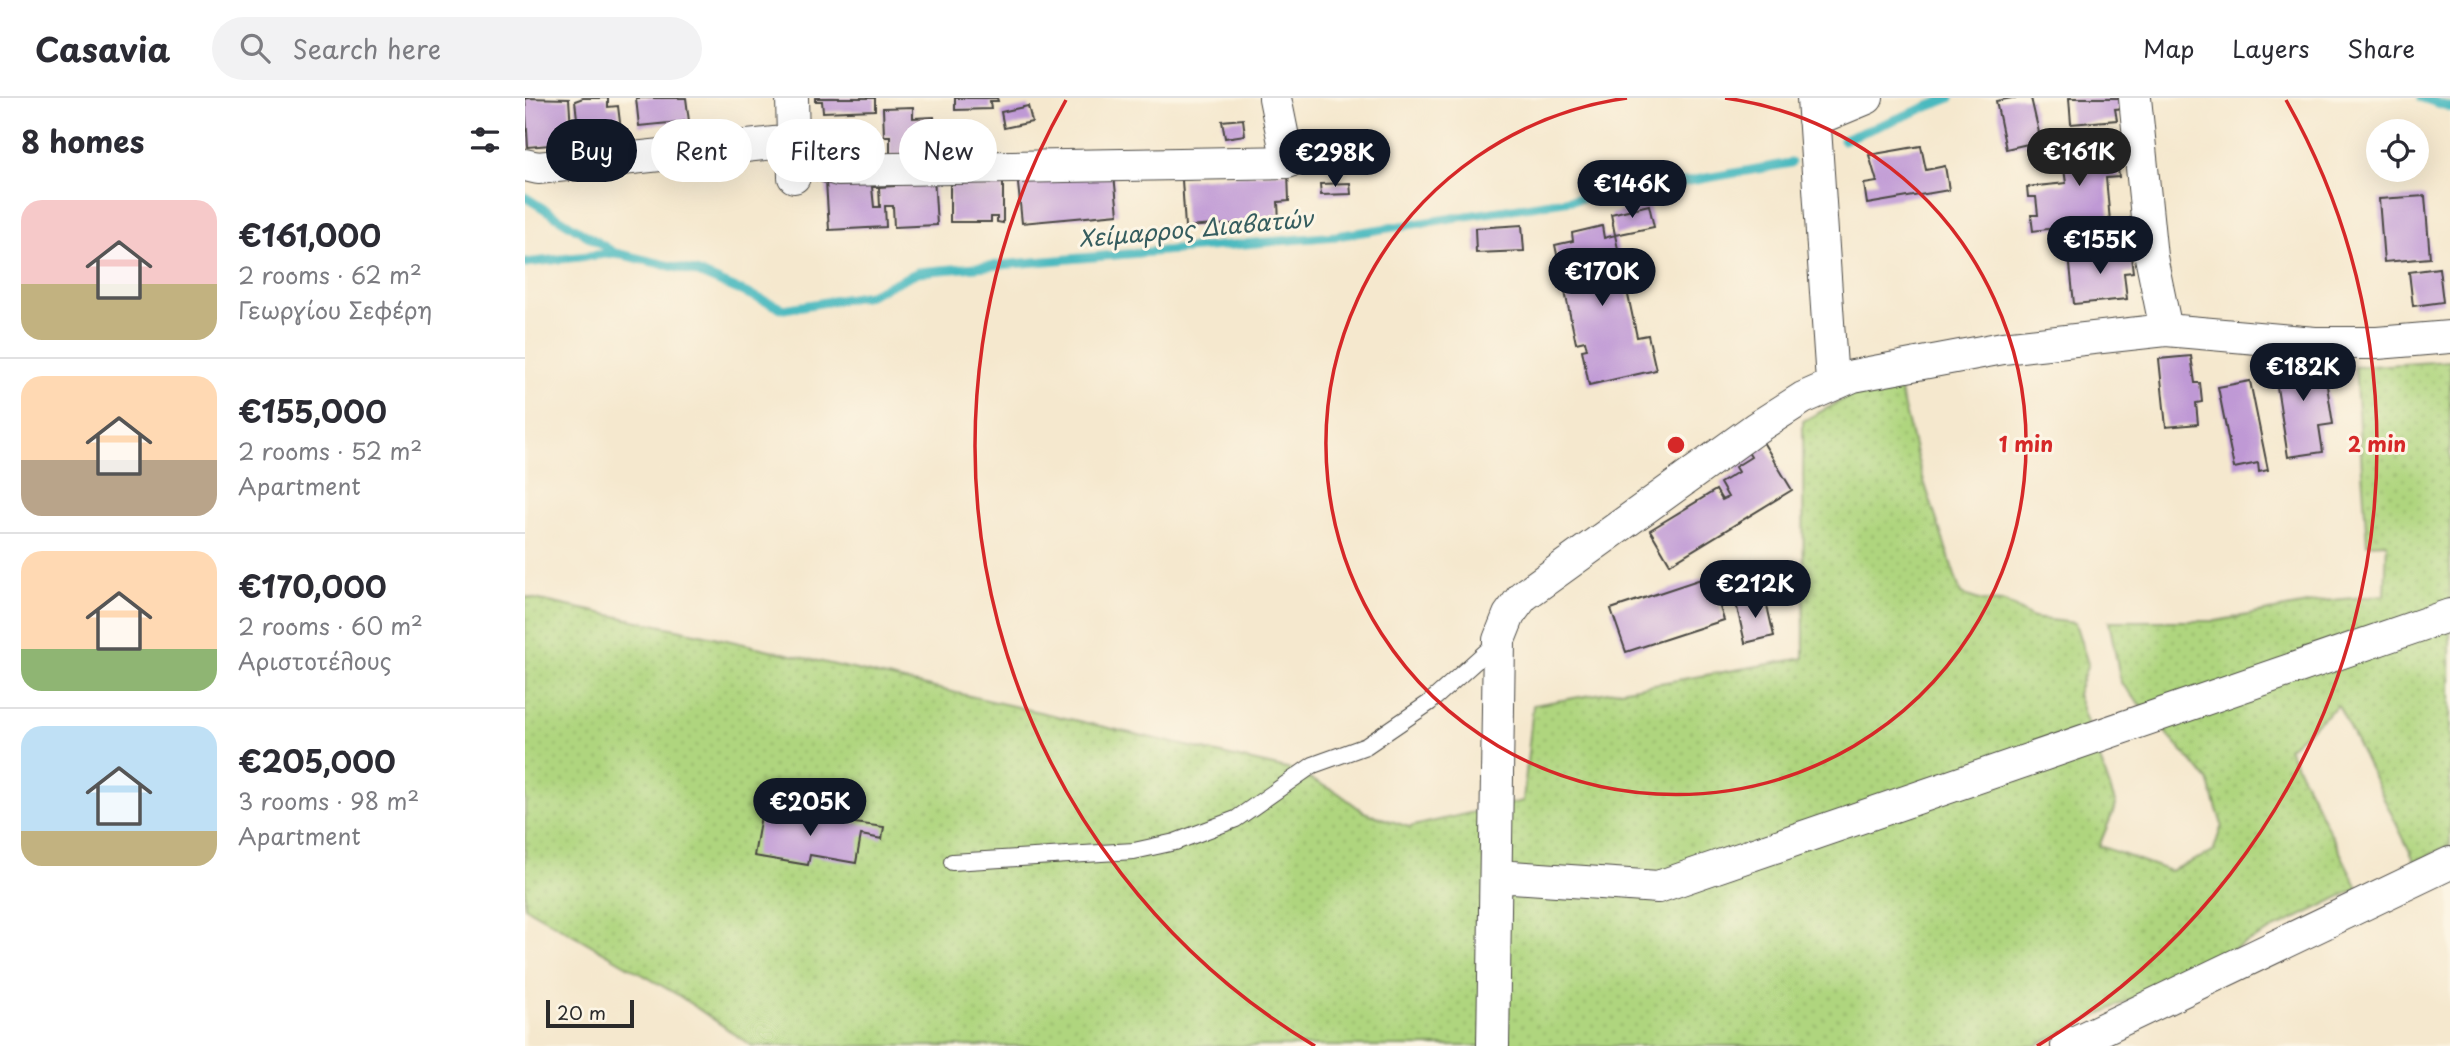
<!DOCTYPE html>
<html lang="en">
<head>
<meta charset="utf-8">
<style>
	body { margin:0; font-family:"Playpen Sans",sans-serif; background:#f2f2f3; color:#2b2b33; height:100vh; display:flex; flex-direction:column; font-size:26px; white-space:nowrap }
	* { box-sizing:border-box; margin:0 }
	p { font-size:23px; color:#7c7c81 }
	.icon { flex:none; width:38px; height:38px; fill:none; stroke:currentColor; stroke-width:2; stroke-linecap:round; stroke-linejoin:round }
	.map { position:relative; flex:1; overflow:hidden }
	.side { display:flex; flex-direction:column; background:#fff; width:525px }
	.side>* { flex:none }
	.banner { position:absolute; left:21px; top:21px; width:665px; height:63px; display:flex; gap:14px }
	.controls { position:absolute; left:1841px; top:21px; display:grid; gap:14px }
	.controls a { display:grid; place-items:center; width:63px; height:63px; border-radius:50%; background:#fff; box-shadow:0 7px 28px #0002; font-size:35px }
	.scale { position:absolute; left:21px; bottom:18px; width:88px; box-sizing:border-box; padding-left:7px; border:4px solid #2b2b2b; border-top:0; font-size:19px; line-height:24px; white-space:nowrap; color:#2b2b2b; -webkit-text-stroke:5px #fcf5e5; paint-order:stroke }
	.price { position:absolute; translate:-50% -60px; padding:0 16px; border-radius:24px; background:#111827; color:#fff; font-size:23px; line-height:46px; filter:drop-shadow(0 2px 4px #0008) }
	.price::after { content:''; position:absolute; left:50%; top:42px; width:21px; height:16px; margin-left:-10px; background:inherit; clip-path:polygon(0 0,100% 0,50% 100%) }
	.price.current { background:#222; color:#fff }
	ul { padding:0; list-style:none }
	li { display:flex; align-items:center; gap:21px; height:175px; padding:0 21px }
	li+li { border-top:2px solid #e1e1e2 }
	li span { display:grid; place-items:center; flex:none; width:196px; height:140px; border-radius:21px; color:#555 }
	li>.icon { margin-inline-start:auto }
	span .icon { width:84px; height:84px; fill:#fffc; stroke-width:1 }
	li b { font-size:30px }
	h2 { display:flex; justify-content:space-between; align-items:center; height:84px; padding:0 21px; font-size:30px }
	.chip { padding:0 24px; border-radius:32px; background:#fff; box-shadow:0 7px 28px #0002; font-size:24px; line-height:63px }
	.chip.current { background:#111827; color:#fff }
	header { display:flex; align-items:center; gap:42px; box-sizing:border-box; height:98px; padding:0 35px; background:#fff; border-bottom:2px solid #e1e1e2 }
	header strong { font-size:33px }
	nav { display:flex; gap:38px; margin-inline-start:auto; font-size:24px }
	.search { width:490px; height:63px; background:#f2f2f3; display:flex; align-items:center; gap:18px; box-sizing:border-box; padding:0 24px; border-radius:38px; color:#7c7c81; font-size:26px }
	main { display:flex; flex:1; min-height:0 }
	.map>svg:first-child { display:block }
</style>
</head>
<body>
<header>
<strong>Casavia</strong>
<div class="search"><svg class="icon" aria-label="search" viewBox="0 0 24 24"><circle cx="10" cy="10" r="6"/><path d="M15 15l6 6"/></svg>Search here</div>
<nav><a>Map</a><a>Layers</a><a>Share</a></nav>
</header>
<main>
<section class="side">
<h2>8 homes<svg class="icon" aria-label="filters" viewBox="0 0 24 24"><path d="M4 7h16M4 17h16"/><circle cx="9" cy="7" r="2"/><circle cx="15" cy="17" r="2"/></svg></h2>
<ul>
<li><span style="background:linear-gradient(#f6c9c9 60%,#c2b280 0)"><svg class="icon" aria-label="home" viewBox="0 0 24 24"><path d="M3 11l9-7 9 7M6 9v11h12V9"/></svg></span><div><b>€161,000</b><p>2 rooms · 62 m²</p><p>Γεωργίου Σεφέρη</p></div></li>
<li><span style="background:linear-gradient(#ffd9b3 60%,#b9a48a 0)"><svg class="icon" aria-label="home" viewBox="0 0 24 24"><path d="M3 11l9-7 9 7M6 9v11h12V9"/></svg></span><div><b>€155,000</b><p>2 rooms · 52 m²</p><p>Apartment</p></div></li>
<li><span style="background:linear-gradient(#ffd9b3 70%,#8fb573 0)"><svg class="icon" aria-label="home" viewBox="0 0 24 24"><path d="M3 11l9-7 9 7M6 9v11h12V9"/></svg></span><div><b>€170,000</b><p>2 rooms · 60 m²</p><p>Αριστοτέλους</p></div></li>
<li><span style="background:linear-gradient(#bfe0f5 75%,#c2b280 0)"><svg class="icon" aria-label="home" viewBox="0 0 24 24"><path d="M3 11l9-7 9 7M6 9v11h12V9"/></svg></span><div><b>€205,000</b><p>3 rooms · 98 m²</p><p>Apartment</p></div></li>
</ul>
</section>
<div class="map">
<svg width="1925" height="948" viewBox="0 0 1925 948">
	<defs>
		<pattern id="grass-dots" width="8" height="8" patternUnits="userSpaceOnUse" patternTransform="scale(1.75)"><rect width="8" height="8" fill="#afd57e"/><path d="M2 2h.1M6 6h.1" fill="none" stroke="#97b76d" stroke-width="1.8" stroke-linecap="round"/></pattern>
	</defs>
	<rect width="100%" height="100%" fill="#fcf5e5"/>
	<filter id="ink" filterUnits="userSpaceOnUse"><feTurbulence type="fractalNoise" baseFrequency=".0143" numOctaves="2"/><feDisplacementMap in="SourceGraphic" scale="14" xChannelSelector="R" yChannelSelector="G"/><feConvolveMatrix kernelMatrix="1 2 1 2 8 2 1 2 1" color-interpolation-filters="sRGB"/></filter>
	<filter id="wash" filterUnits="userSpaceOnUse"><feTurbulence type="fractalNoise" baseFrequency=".00686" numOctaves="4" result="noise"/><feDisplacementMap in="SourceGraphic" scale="28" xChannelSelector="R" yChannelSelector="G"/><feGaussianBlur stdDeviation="1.57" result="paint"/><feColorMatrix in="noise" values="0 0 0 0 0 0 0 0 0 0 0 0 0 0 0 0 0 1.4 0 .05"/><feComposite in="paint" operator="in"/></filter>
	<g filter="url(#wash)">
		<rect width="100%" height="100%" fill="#f5e8ce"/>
		<path fill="url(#grass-dots)" stroke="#6d8054" stroke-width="2" d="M1925 263V747L1890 764 1813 607 1763 650 1833 790 1510 948H227L153 897 0 809V499L180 537 766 672 812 694 839 714 884 729 998 703 1008 607 1279 560 1278 323 1327 297 1372 282 1395 371 1436 496 1457 503 1480 504 1508 520 1550 525 1563 566 1552 596 1591 707 1574 748 1645 773 1688 754 1697 727 1683 682 1596 585 1584 523H1691L1798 503 1860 497 1862 445 1842 446 1830 269Z"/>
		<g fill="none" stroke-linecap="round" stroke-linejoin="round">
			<path stroke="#49b9bf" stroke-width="9" d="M1897 0 1925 9
				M1318 42 1425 0
				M0 99 90 155 171 174 259 211 344 197 393 174 811 138 1137 88 1266 65
				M0 165 90 155"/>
		</g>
		<g id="blocks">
			<path fill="#bf99d5" d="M0 0 44 1 47 45 3 49Z
				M58 0H83V9L93 8 97 41 55 46 50 3Z
				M111 0H161L164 23 114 28Z
				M290 0H350V12L298 14 297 3H290Z
				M430 0H472L473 3H465L466 11 430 12Z
				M1487 0H1506L1516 43 1481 51 1471 3Z
				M1544 0H1599L1600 10 1590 11 1592 22 1546 26Z
				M503 8 507 24 479 30 476 14Z
				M388 9V20L409 19 410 57 365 58V38H359L358 10Z
				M718 21 720 37 700 40 697 23Z
				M1589 37 1594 79 1581 80 1585 123 1508 133 1506 117H1513L1511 99H1503L1502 89 1541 85 1538 64 1548 63 1546 51 1553 50 1552 41Z
				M1396 48 1401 72 1420 68 1424 92 1342 106 1339 86 1352 84 1344 57Z
				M588 67 593 116 497 125 492 76Z
				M763 74 764 103 753 104 754 123 660 129 657 82Z
				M409 78 412 127 369 129 368 108H360L361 129 304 132 301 83 354 80V89H347L349 109H355L354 89 369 88V81Z
				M425 78H478V125L472 124V119H466V124H425Z
				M825 85 826 96 796 97 795 86Z
				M1900 98 1905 160 1859 164 1854 101Z
				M1124 107 1129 129 1090 137 1086 116Z
				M997 127 999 153 951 155 950 130Z
				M1077 128 1079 140 1090 137 1112 239 1123 237 1131 272 1064 287 1057 252 1062 251 1060 243 1051 245 1030 147 1048 143 1047 135Z
				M1605 151 1608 174 1599 175 1602 201 1549 206 1544 157Z
				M1914 170 1918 204 1888 208 1884 174Z
				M1797 256 1808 326 1794 328 1798 354 1763 359 1748 264Z
				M1666 258 1670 285H1675L1677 304 1671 305 1673 326 1641 329 1634 261Z
				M1725 283 1743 372 1734 374 1733 365 1709 370 1693 289Z
				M1238 344 1267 392 1145 466 1125 432 1191 392 1197 402 1203 399 1195 385 1213 374 1210 369 1226 359 1223 354Z
				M1185 478 1199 522 1101 554 1086 511Z
				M1240 499 1249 538 1220 545 1211 505Z
				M237 712 359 729 357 741 336 737 331 765 285 757 283 767 229 758Z"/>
		</g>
	</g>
	<g filter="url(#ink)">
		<use href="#blocks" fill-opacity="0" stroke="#494743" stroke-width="2"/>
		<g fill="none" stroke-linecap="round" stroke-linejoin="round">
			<defs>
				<path id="lane" d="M427 764 609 753 650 744 711 721 788 667 841 648 904 605 972 544"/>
				<path id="street" d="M267 0 269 79
					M1288 0 1307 284
					M1610 0 1626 159 1641 232
					M1289 22 1342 0
					M0 67 13 70 268 43 289 65 313 72 763 64 750 0
					M972 778 1133 789 1925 517
					M968 948 974 542 984 517 998 498 1231 330 1278 300 1328 278 1478 250 1641 232 1790 245H1852L1925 239
					M1542 948 1925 765"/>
			</defs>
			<use href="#lane" stroke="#494743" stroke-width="18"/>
			<use href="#street" stroke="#494743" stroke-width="34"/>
			<use href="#lane" stroke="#fff" stroke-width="16"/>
			<use href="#street" stroke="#fff" stroke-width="32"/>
		</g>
	</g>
	<g fill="none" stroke="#d62828" stroke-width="3.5">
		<path d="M1200 0A350 350 0 1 1 1102 0"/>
		<path d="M790 948A701 701 0 0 1 541 2M1761 2A701 701 0 0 1 1512 948"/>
	</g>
	<g text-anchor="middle" stroke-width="6" stroke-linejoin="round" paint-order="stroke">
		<g font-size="23" font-style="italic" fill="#365d5f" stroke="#fcf5e5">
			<text transform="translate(671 131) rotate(-5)" y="8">Χείμαρρος Διαβατών</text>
		</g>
	</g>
	<circle cx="1151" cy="347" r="10" fill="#d62828" stroke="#fcf5e5" stroke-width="3.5"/>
	<g font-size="21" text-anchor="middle" font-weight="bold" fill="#d62828" stroke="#fcf5e5" stroke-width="6" stroke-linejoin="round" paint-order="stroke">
		<text x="1501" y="354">1 min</text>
		<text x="1852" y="354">2 min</text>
	</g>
</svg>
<div class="controls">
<a><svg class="icon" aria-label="locate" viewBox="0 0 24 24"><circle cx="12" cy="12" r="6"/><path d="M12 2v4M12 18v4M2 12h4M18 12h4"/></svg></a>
</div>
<div class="scale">20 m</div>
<b class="price current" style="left:1554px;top:90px">€161K</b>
<b class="price" style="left:810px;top:91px">€298K</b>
<b class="price" style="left:1107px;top:122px">€146K</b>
<b class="price" style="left:1575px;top:178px">€155K</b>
<b class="price" style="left:1077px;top:210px">€170K</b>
<b class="price" style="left:1778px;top:305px">€182K</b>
<b class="price" style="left:1230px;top:522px">€212K</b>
<b class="price" style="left:285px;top:740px">€205K</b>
<div class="banner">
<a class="chip current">Buy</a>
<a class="chip">Rent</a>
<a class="chip">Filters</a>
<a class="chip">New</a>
</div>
</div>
</main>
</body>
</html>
